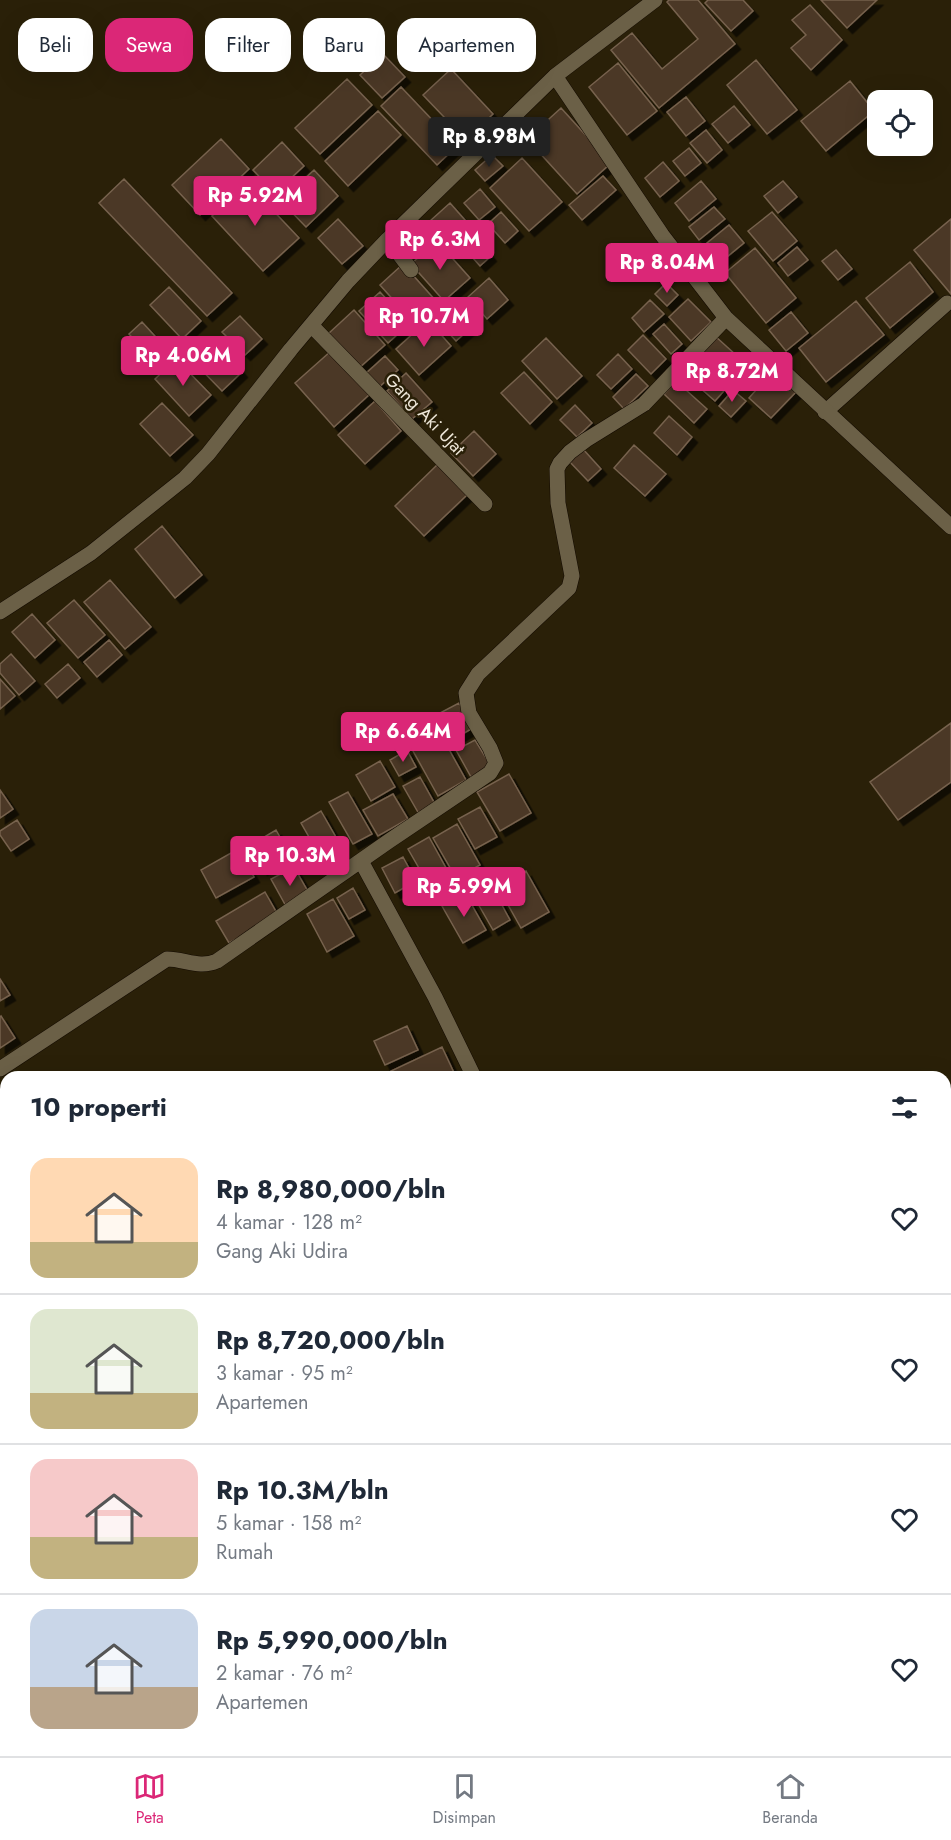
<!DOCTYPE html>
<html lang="id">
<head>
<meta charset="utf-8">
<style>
	body { margin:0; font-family:Jost,sans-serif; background:#f2f2f3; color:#1f2937; height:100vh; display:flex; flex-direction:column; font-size:22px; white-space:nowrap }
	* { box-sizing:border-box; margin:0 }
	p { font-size:20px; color:#747a83 }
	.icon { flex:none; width:33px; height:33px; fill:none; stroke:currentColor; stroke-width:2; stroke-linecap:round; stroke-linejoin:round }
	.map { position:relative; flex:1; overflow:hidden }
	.details { position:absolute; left:0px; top:1071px; width:951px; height:686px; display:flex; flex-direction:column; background:#fff; border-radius:18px 18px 0 0; box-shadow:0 6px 24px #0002 }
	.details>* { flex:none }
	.top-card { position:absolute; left:18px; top:18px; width:600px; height:54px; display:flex; gap:12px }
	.controls { position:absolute; left:867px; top:90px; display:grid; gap:12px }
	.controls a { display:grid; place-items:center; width:66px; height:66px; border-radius:12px; background:#fff; box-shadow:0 6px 24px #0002; font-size:30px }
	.price { position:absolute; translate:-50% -51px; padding:0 14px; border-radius:6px; background:#db2777; color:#fff; font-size:20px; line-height:39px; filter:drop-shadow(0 2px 3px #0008) }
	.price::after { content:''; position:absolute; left:50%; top:36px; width:18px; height:14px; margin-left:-9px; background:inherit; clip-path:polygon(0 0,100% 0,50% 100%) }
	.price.selected { background:#222; color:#fff }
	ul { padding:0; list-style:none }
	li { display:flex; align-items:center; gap:18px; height:150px; padding:0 30px }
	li+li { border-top:2px solid #e0e1e3 }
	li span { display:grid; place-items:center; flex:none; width:168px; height:120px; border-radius:18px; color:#555 }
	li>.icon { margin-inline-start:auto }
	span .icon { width:72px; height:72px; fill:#fffc; stroke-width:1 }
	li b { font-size:26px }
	h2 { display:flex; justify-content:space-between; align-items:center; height:72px; padding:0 30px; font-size:26px }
	.pill { padding:0 21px; border-radius:18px; background:#fff; box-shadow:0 6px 24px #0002; font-size:21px; line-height:54px }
	.pill.selected { background:#db2777; color:#fff }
	.tabs { display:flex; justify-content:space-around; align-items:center; height:84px; border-top:2px solid #e0e1e3; background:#fff; font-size:16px; color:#747a83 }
	.tabs a { display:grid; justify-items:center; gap:3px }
	.tabs .selected { color:#db2777 }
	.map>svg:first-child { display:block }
</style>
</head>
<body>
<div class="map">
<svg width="951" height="1756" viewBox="0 0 951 1756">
	<defs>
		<filter id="shadow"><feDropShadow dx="5.5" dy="5.5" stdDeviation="0" flood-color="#0009"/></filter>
	</defs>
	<rect width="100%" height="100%" fill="#2a2008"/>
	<path fill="#4b3825" stroke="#77624e" stroke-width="1.5" filter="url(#shadow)" d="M669 0H698L735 44 659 108 611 50 632 33 662 69 698 39 667 2Z
		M708 0H743L753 11 731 31 705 3Z
		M821 0H877L847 28Z
		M810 5 842 40 811 70 791 48 806 35 792 20Z
		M383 54 405 77 382 98 360 75Z
		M756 60 797 110 767 134 727 85Z
		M618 63 657 111 627 135 589 87Z
		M451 69 493 114 466 140 423 95Z
		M347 79 372 105 320 154 295 128Z
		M850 81 874 111 826 151 801 121Z
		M401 87 457 146 437 165 381 106Z
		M686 97 705 121 686 136 667 112Z
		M734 106 750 125 728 143 712 124Z
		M561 108 611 163 577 194 527 139Z
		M378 111 401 135 348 186 325 161Z
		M706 130 722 150 707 163 690 143Z
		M221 139 249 169 200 215 172 185Z
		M282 142 304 166 275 193 253 170Z
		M689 148 701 163 685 176 673 161Z
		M492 155 503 166 485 181 475 170Z
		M522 158 562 202 529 231 490 188Z
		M663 162 679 181 660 197 645 178Z
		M314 170 338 196 306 227 281 201Z
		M603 176 616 190 582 220 569 205Z
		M124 179 232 293 207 316 99 203Z
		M701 181 716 199 689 221 675 203Z
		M783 181 797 197 778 213 764 196Z
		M247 183 299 238 263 271 212 216Z
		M480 189 495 207 479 220 464 203Z
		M450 203 472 228 452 246 430 221Z
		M714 207 725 219 699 240 689 227Z
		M501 212 518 231 505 243 488 224Z
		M772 212 797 241 773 261 748 231Z
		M338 219 363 246 342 264 318 238Z
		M951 219V294L914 250Z
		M729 225 744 243 711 270 696 252Z
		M476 239 491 256 480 266 465 249Z
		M437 241 470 278 444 301 411 264Z
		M797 247 808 260 788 276 778 263Z
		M755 248 796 298 766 323 725 273Z
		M836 250 852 269 838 280 822 261Z
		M910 262 933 292 890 328 866 298Z
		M403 264 436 301 413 322 380 285Z
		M489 278 508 300 487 319 468 297Z
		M666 283 678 295 667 306 655 294Z
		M169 287 201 321 182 339 150 305Z
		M380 292 409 324 388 343 359 311Z
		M688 299 711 322 691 341 669 317Z
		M650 300 664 314 644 332 632 318Z
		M856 301 884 335 826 382 799 348Z
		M454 303 474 325 456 341 436 319Z
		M354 310 385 345 359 368 328 334Z
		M791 312 808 333 786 351 769 330Z
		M240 316 262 339 245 355 222 332Z
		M428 320 451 346 419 375 396 349Z
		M142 322 165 347 152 359 129 334Z
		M664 324 682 344 671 354 653 334Z
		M643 335 666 359 651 374 628 350Z
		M715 336 747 365 715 401 682 372Z
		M546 338 582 376 557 399 522 361Z
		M212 340 242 372 222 391 191 359Z
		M331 351 370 394 334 427 295 383Z
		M618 354 632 369 611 389 597 375Z
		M385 356 398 370 377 389 364 375Z
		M176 359 211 395 189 416 155 379Z
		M773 371 796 392 771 418 749 398Z
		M524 372 552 402 530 424 501 393Z
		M406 373 432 402 412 419 387 391Z
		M636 374 648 386 624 409 613 397Z
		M676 381 707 409 694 423 664 394Z
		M733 390 746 401 731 417 719 406Z
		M375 401 401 431 365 464 338 435Z
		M162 403 193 435 170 456 140 424Z
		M575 405 592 423 577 437 560 420Z
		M669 416 692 437 677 455 654 433Z
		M474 431 496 454 473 476 451 453Z
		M634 445 666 474 645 496 614 468Z
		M582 448 601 469 588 481 569 461Z
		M438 464 467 495 424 536 395 506Z
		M162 526 202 575 175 598 135 549Z
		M110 580 151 627 125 649 84 602Z
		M74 600 105 635 78 658 47 623Z
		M32 614 55 640 35 658 12 632Z
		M109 640 122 655 97 677 84 662Z
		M11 654 35 681 19 695 0 673V664Z
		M68 664 80 678 57 698 45 684Z
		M0 679 15 696 0 709Z
		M459 703 473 728 452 740 438 714Z
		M951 723V782L898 820 870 782Z
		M436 726 466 780 438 796 408 742Z
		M475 740 491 766 471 777 456 750Z
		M407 750 416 767 399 776 390 760Z
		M380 761 395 787 371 801 356 775Z
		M509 774 531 813 500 831 477 792Z
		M420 777 435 804 419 814 403 786Z
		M0 790 13 809 0 818Z
		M348 792 372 834 353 844 329 802Z
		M393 794 408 819 378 836 363 810Z
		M480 807 497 837 475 849 458 819Z
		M321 811 337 839 317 851 301 823Z
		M17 820 29 839 11 851 0 835V831Z
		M457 824 480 865 456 878 433 838Z
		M276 830 290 855 262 870 249 846Z
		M429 837 451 877 431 889 408 849Z
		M238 849 254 877 216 898 201 870Z
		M403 857 416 881 395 893 382 868Z
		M294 867 310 895 287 908 271 879Z
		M526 871 549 912 521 928 498 887Z
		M491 885 510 920 493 930 473 895Z
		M353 888 365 910 349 919 337 898Z
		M265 892 278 915 229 943 216 921Z
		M465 893 486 930 463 943 442 906Z
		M333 899 354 936 327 952 307 914Z
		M0 979 10 995 0 1001Z
		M1 1016 15 1038 0 1048V1017Z
		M407 1026 418 1050 385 1065 374 1041Z
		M442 1047 456 1077H394L391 1071Z"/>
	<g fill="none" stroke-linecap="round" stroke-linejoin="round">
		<defs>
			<path id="service" d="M825 412 947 303"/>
			<path id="minor" d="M555 76 662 235 726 318 951 527
				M388 239 411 270
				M312 326 485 504
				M0 612 91 553 185 478 208 454 291 349 348 281 388 239 555 76 655 0
				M361 861 435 997 474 1077
				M0 1069 167 959C185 959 199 969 217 961L389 841 490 773 496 763 490 748 469 713 466 693 478 674 569 588 572 576 558 503 557 469 560 463 570 452 586 440 644 404 726 318"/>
		</defs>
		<use href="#service" stroke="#130a00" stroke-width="16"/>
		<use href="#minor" stroke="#130a00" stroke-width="16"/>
		<use href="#service" stroke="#6b6047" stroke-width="15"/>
		<use href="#minor" stroke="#6b6047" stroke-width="15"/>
	</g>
	<g text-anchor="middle" stroke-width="5" stroke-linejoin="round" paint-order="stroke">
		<g font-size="18" fill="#eee7d9" stroke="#2a2008">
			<text transform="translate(425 414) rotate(46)" y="6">Gang Aki Ujat</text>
		</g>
	</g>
</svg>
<div class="controls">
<a><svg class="icon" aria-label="locate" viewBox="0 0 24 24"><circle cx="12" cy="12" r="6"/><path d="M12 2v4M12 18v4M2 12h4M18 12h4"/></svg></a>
</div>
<b class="price selected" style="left:489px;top:168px">Rp 8.98M</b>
<b class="price" style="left:255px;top:227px">Rp 5.92M</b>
<b class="price" style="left:440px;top:271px">Rp 6.3M</b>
<b class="price" style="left:667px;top:294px">Rp 8.04M</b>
<b class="price" style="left:424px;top:348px">Rp 10.7M</b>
<b class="price" style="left:183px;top:387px">Rp 4.06M</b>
<b class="price" style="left:732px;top:403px">Rp 8.72M</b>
<b class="price" style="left:403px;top:763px">Rp 6.64M</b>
<b class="price" style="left:290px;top:887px">Rp 10.3M</b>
<b class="price" style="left:464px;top:918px">Rp 5.99M</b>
<div class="top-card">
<a class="pill">Beli</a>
<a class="pill selected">Sewa</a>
<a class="pill">Filter</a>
<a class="pill">Baru</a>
<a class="pill">Apartemen</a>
</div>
<section class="details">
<h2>10 properti<svg class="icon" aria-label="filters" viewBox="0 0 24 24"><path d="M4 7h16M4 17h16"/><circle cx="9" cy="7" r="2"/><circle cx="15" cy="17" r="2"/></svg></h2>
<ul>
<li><span style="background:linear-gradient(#ffd9b3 70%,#c2b280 0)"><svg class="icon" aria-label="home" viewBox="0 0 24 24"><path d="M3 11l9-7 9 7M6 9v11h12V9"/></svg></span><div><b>Rp 8,980,000/bln</b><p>4 kamar · 128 m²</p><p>Gang Aki Udira</p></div><svg class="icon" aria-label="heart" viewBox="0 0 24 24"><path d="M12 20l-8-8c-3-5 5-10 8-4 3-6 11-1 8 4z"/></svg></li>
<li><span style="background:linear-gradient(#dfe7d0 70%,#c2b280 0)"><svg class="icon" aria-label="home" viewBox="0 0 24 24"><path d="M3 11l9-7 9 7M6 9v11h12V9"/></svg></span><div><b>Rp 8,720,000/bln</b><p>3 kamar · 95 m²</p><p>Apartemen</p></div><svg class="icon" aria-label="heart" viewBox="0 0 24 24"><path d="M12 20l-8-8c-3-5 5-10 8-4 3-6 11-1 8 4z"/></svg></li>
<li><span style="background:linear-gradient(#f6c9c9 65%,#c2b280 0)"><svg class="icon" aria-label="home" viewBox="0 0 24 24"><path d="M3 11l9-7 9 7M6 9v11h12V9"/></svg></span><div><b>Rp 10.3M/bln</b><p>5 kamar · 158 m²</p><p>Rumah</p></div><svg class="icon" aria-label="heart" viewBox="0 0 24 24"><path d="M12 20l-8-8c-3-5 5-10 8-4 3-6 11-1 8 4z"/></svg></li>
<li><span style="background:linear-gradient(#c9d6e8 65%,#b9a48a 0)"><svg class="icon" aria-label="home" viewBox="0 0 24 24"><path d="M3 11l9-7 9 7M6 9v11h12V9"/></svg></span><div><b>Rp 5,990,000/bln</b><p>2 kamar · 76 m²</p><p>Apartemen</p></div><svg class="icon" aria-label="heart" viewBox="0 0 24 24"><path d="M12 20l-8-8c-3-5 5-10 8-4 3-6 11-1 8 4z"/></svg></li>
</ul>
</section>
</div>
<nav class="tabs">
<a class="selected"><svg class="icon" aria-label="map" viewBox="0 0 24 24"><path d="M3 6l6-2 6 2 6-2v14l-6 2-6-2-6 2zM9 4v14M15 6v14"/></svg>Peta</a>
<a><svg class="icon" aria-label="saved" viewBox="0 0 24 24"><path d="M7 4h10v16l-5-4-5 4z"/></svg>Disimpan</a>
<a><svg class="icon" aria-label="home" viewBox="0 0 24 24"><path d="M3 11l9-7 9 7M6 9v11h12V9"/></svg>Beranda</a>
</nav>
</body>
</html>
